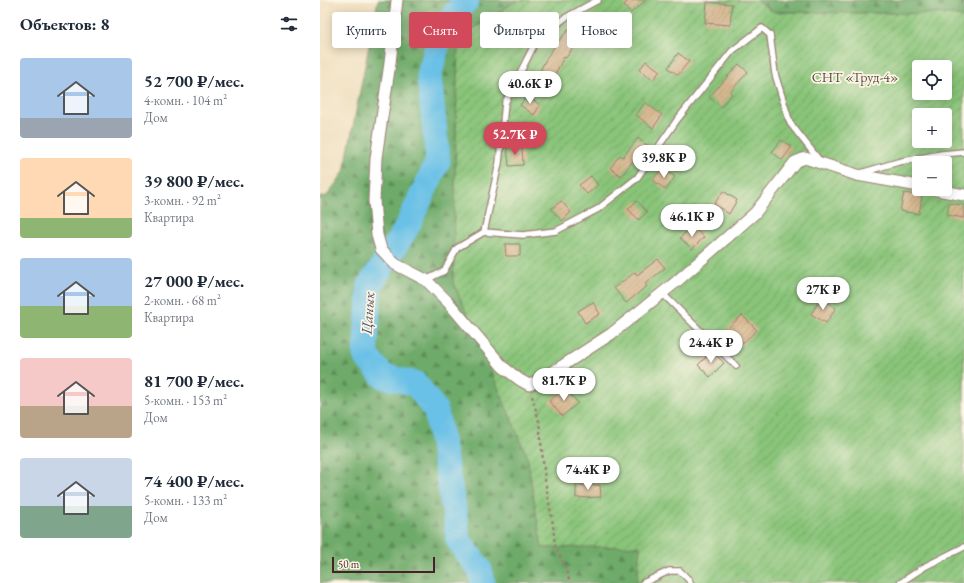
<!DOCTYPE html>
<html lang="ru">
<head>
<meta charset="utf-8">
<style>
	body { margin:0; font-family:"EB Garamond",serif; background:#f2f2f3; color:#1f2937; height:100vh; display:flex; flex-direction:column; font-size:15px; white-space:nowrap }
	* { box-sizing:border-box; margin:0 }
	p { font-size:13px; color:#747a83 }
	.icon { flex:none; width:22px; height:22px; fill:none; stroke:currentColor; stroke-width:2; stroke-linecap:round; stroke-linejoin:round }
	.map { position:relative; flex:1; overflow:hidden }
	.panel { display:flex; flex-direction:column; background:#fff; width:320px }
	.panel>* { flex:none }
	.banner { position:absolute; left:12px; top:12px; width:380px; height:36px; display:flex; gap:8px }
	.buttons { position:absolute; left:592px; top:60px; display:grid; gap:8px }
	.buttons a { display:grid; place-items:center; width:40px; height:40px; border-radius:4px; background:#fff; box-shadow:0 2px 10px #0003; font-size:20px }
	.scale { position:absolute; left:12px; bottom:10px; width:103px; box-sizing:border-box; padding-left:4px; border:2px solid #4a1f2b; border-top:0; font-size:11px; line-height:14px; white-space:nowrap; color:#4a1f2b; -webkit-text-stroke:3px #fcf5e5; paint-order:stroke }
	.price { position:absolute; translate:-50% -34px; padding:0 9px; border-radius:14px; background:#fff; color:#222; font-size:13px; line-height:26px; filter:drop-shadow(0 1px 2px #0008) }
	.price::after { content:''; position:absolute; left:50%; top:24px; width:12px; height:9px; margin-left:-6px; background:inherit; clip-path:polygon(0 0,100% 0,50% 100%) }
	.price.selected { background:#d1495b; color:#fff }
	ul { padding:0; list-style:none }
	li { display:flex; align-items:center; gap:12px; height:100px; padding:0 20px }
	li span { display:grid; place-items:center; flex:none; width:112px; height:80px; border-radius:4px; color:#555 }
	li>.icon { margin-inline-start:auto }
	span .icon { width:48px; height:48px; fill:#fffc; stroke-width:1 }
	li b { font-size:17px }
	h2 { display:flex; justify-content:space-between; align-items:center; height:48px; padding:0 20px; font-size:17px }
	.chip { padding:0 14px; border-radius:4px; background:#fff; box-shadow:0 2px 10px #0003; font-size:14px; line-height:36px }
	.chip.selected { background:#d1495b; color:#fff }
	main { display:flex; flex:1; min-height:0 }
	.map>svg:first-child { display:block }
</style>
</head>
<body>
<main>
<section class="panel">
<h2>Объектов: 8<svg class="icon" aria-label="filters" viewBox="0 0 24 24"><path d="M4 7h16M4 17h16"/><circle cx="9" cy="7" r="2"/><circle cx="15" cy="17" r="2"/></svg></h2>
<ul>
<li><span style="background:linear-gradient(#a9c7e8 75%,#9aa5b1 0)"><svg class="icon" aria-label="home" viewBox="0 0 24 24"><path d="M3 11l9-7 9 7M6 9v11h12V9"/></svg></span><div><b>52 700 ₽/мес.</b><p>4-комн. · 104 m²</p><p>Дом</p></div></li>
<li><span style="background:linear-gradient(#ffd9b3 75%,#8fb573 0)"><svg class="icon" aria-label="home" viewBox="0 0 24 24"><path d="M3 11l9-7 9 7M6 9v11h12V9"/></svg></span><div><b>39 800 ₽/мес.</b><p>3-комн. · 92 m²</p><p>Квартира</p></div></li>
<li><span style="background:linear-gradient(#a9c7e8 60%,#8fb573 0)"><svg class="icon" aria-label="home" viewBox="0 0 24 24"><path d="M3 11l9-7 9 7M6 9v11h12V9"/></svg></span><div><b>27 000 ₽/мес.</b><p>2-комн. · 68 m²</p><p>Квартира</p></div></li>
<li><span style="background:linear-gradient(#f6c9c9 60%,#b9a48a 0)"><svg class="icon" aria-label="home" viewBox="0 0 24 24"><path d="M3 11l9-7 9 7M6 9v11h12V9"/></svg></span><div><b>81 700 ₽/мес.</b><p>5-комн. · 153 m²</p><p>Дом</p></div></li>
<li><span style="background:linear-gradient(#c9d6e8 60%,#7fa58c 0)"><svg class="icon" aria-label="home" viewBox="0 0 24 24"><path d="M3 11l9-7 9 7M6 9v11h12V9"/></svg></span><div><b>74 400 ₽/мес.</b><p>5-комн. · 133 m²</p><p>Дом</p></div></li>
</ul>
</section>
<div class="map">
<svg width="644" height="583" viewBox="0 0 644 583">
	<defs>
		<pattern id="forest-firs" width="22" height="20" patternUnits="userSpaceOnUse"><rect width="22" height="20" fill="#6eaa69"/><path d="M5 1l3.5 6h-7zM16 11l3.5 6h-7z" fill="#5c8a57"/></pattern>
		<pattern id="garden-furrows" width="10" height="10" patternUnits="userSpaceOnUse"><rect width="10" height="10" fill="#89c479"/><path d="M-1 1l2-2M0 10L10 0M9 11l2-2" fill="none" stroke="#729f63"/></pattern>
		<pattern id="building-hatch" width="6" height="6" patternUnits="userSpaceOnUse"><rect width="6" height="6" fill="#d7b890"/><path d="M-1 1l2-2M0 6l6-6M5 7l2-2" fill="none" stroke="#b09576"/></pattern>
	</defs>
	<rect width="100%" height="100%" fill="#fcf5e5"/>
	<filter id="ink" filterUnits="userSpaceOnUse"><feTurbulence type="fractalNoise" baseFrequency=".025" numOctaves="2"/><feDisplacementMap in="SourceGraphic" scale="8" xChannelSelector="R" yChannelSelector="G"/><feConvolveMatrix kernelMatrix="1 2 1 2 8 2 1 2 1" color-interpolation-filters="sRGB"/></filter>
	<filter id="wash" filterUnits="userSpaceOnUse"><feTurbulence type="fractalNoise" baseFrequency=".012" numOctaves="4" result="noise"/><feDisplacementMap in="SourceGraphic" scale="16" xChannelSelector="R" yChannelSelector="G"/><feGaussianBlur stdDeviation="0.9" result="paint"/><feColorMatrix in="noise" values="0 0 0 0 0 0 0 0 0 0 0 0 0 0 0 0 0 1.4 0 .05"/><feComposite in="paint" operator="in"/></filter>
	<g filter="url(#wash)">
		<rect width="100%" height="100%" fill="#efdebd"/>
		<path fill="url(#forest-firs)" stroke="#5c644a" d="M58 0H198L138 39 133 281 207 456 222 548 320 545 317 583H0V197L7 196 24 172Z
			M436 0H644V18L629 14 454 12Z"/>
		<path fill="url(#garden-furrows)" stroke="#6a7252" fill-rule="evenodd" d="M198 0H436L454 12 629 14 644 18V583H317L320 546 222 548 207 456 133 281 138 39ZM599 67H625V93H599ZM599 115H625V141H599ZM599 163H625V189H599Z"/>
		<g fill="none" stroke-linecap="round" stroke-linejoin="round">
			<path stroke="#6ac1e7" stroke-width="25" d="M147 0 122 28 109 76 118 161 86 229 50 285 45 355 63 376 96 384 116 411 135 514 138 540 160 570 163 583"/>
		</g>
		<g id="blocks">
			<path fill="url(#building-hatch)" d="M309 0H326L311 13 304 5Z
				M387 2 412 4 410 25 385 23Z
				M261 16 271 26 257 42 246 58 244 57 232 80 219 73 227 57 241 38Z
				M358 53 369 61 358 75 348 68Z
				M326 61 340 71 333 80 319 70Z
				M419 64 428 72 410 92 412 94 401 107 389 97Z
				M207 96 220 105 214 115 200 105Z
				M325 102 342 115 333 128 316 115Z
				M318 138 329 147 320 158 317 156 301 176 290 168 300 155 303 157Z
				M461 140 472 147 462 160 452 152Z
				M202 146 203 165 189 166 187 147Z
				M342 168 355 177 346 190 333 180Z
				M271 176 278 185 267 194 259 185Z
				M403 191 417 200 409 214 394 204Z
				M584 193 602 196 599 214 580 211Z
				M241 201 251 212 242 221 231 209Z
				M317 201 327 212 319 220 308 209Z
				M629 203 644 205V218L627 215Z
				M372 226 384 237 372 249 360 238Z
				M185 244H200V256H186Z
				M338 259 345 268 325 284 327 286 306 303 294 288 315 272 317 275Z
				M501 298 516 308 506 323 491 314Z
				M273 302 280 314 265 323 258 311Z
				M422 315 437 330 421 345 406 330Z
				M392 351 404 363 390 377 378 365Z
				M245 388 258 403 242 416 229 401Z
				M256 485H280L281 497 256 498Z"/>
		</g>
	</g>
	<g filter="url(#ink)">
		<use href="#blocks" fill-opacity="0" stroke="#9c7e74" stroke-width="1"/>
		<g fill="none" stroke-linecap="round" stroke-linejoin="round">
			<defs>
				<path id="service" d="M541 173 578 162 622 154 644 152
					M164 232 179 163 185 103 215 43 245 18 278 0
					M106 280 124 271 137 248 164 232 203 235 236 231 278 209 317 178 357 120 412 51 442 28 450 35 455 74 470 123 499 160
					M342 293 416 366
					M323 583 349 571H360L369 580 370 583
					M580 583 606 566 644 547"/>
				<path id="minor" d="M77 0 70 63 56 158 54 201 57 235 61 249 75 264 106 280 128 302 183 367 200 380 209 385 219 381 291 334 356 282 435 213 475 162 485 158 537 175 599 186
					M612 189 644 195"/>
			</defs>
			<use href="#service" stroke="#9c7e74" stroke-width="8"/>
			<use href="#minor" stroke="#9c7e74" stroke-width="13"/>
			<path stroke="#9c7e74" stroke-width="2.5" stroke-dasharray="3 3" stroke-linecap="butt" d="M212 396 219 421 225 480 233 525 235 546 246 569 250 583"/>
			<use href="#service" stroke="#fff" stroke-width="5.5"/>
			<use href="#minor" stroke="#fff" stroke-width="11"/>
		</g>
	</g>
	<g text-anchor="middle" stroke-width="3.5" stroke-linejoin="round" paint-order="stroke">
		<g font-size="14" fill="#5d5142" stroke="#fcf5e5">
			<text x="535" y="82">СНТ «Труд-4»</text>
		</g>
		<g font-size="15" font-style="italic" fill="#545063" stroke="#fcf5e5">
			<text transform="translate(48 313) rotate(-86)" y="5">Цанык</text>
		</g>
	</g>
</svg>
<div class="buttons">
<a><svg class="icon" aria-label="locate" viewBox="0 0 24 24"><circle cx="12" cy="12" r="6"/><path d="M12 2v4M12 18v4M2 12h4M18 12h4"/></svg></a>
<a>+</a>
<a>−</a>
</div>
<div class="scale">50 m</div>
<b class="price" style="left:210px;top:105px">40.6K ₽</b>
<b class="price selected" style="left:195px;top:156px">52.7K ₽</b>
<b class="price" style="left:344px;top:179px">39.8K ₽</b>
<b class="price" style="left:372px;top:238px">46.1K ₽</b>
<b class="price" style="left:503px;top:311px">27K ₽</b>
<b class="price" style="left:391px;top:364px">24.4K ₽</b>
<b class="price" style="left:244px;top:402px">81.7K ₽</b>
<b class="price" style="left:268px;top:491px">74.4K ₽</b>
<div class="banner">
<a class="chip">Купить</a>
<a class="chip selected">Снять</a>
<a class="chip">Фильтры</a>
<a class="chip">Новое</a>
</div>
</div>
</main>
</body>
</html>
